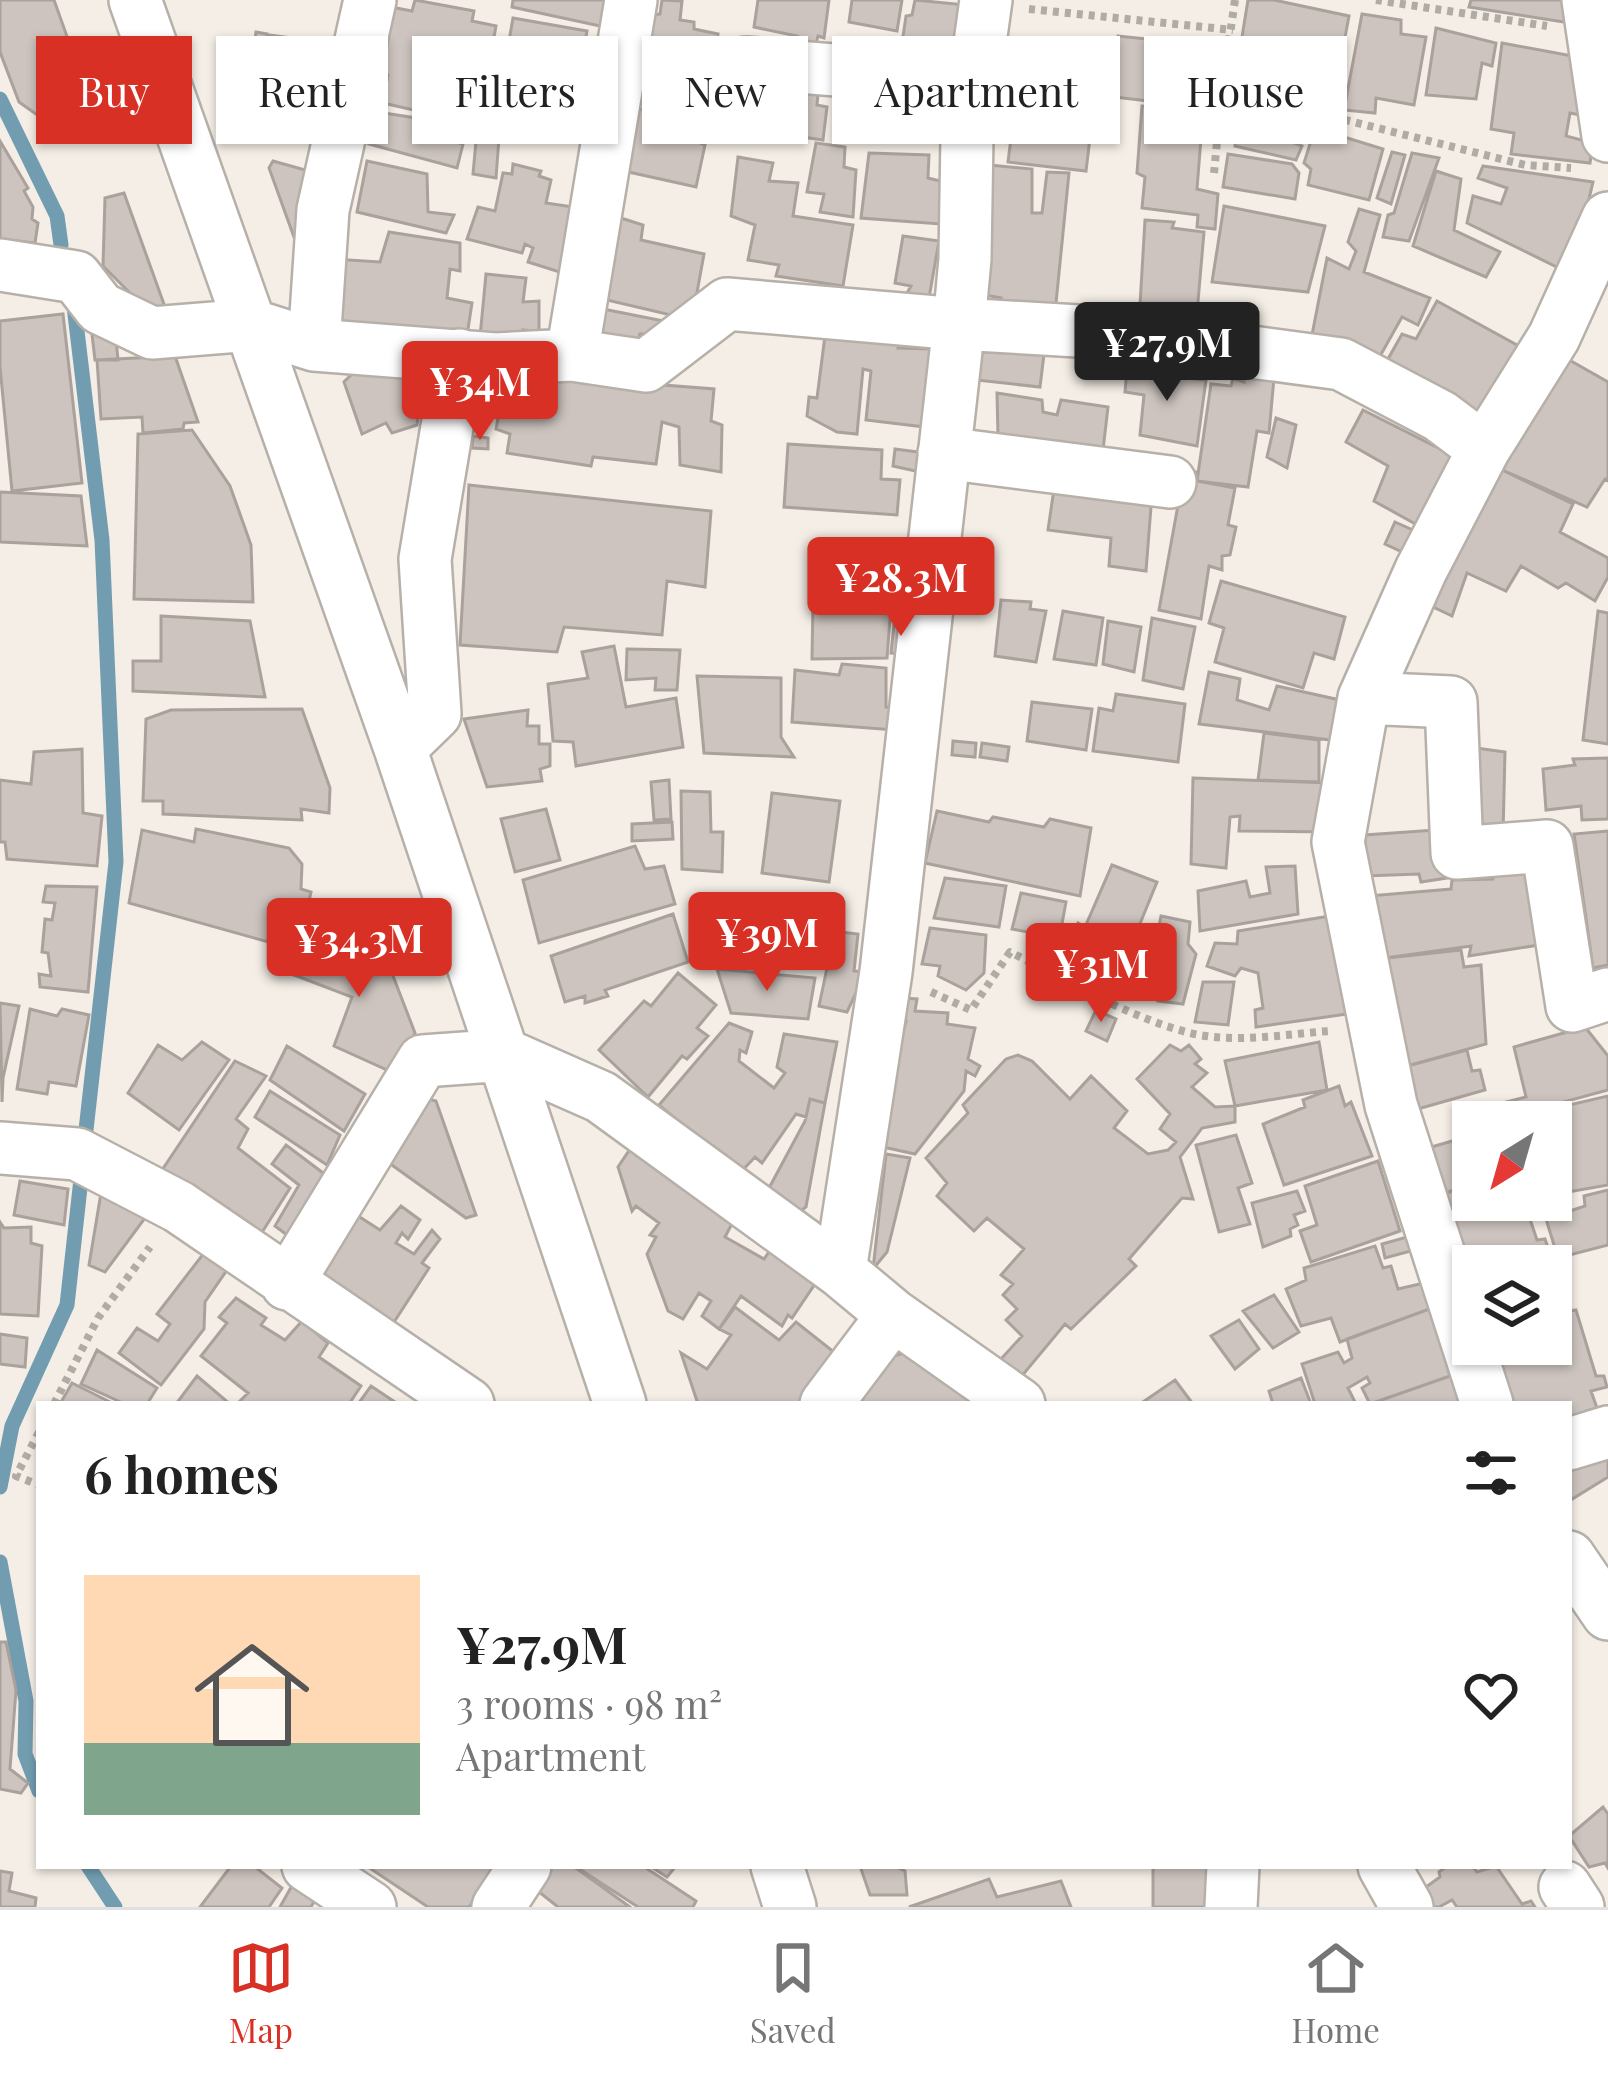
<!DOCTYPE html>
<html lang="en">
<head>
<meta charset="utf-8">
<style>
	body { margin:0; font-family:"Playfair Display",serif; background:#f6f6f6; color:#222; height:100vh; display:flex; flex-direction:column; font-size:45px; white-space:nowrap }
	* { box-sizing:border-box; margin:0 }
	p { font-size:39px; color:#767676 }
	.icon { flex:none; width:66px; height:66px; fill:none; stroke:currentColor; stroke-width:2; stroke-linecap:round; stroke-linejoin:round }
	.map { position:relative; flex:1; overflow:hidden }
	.panel { position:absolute; left:36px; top:1401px; width:1536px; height:468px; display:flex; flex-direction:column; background:#fff; border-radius:0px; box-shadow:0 3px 9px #0004 }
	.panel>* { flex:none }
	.banner { position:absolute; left:36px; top:36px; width:1536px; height:108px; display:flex; gap:24px }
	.needle { width:78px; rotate:217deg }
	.controls { position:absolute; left:1452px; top:1101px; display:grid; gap:24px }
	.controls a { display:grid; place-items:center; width:120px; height:120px; border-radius:0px; background:#fff; box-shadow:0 3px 9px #0004; font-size:60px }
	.price { position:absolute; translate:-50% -102px; padding:0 27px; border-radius:12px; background:#d93025; color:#fff; font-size:39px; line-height:78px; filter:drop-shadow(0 3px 6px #0008) }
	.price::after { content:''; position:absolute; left:50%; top:72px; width:36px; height:27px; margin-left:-18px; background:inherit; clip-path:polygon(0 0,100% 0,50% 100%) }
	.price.selected { background:#222; color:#fff }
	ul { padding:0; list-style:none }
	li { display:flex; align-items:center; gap:36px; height:300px; padding:0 48px }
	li+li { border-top:3px solid #e0e0e0 }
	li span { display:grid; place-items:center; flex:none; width:336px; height:240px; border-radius:0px; color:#555 }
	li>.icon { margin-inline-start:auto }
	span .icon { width:144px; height:144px; fill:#fffc; stroke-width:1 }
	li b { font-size:51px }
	h2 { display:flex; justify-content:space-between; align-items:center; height:144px; padding:0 48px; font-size:51px }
	.tag { padding:0 42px; border-radius:0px; background:#fff; box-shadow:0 3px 9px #0004; font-size:42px; line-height:108px }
	.tag.selected { background:#d93025; color:#fff }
	.menu { display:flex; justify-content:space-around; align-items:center; height:168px; border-top:3px solid #e0e0e0; background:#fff; font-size:33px; color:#767676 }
	.menu a { display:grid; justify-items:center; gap:6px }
	.menu .selected { color:#d93025 }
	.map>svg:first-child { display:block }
</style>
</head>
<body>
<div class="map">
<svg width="1608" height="1907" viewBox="0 0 1608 1907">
	<rect width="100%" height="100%" fill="#f4eee6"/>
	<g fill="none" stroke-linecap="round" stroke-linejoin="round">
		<path stroke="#729db0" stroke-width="15" d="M0 99 57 216 61 245
			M74 306 102 540 116 862 86 1130
			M0 1487 12 1426 67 1305 81 1179
			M0 1562 26 1701 25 1754 39 1791
			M88 1866 115 1907"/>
	</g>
	<path fill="#cdc4bf" stroke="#aaa19c" stroke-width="3" d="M0 0H54L90 101 43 119 19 102 0 52Z
		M415 0 474 11 472 21 496 26 491 54 474 50 469 68 462 66 449 118 383 103 388 75 373 69 391 7 412 11Z
		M513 0H620L605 7 600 26 512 7Z
		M662 0 682 1 680 20 694 22V29L718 34 716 46 728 50 715 116 645 103 642 94 654 15 660 14Z
		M758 0H829L824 38 818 36 816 44 794 40 797 36 754 27Z
		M852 0H902L897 31 849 22Z
		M915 0 966 5 965 66 900 57 906 16 912 15Z
		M1248 0H1274L1349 16 1333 102 1315 98 1319 81 1295 74 1291 90 1235 80Z
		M1471 0H1569L1570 23 1469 7Z
		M1362 14 1401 20V34L1426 37 1414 105 1376 98 1375 113 1344 110Z
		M513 18 587 31 578 82 505 64Z
		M1436 28 1496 43 1492 66 1482 63 1476 99 1426 95Z
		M256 32 267 34 263 53 253 51Z
		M269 35 331 43 328 61 344 67 336 115 259 87Z
		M1118 36 1147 39V49L1197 55 1193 96 1208 97 1206 108 1065 91 1072 40 1115 48Z
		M1502 43 1583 58 1585 116 1570 113 1566 136 1593 143 1590 163 1511 154 1514 133 1491 129Z
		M1013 47 1064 53 1061 93 1007 89Z
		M487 66 515 70 513 78 573 91 583 86 597 87 596 115 580 110 573 134 504 117 508 100 482 94Z
		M743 80 819 83 817 105 827 107 823 140 738 128Z
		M1003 92 1085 99 1081 136 1090 138 1086 171 1008 162 1012 130 1002 127Z
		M1142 106 1203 113 1197 189 1218 194 1215 229 1197 227 1198 215 1142 208 1145 177 1137 173Z
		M630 107 694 121 692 129 703 130 698 142 705 145 696 187 624 171Z
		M1242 107 1299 123 1295 143 1302 146 1296 160 1235 146Z
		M365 110 448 123 443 139 463 144 457 168 369 144 378 130 362 126Z
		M484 120 500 124 496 178 473 174 476 141Z
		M1315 128 1383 149 1369 200 1308 185 1311 169 1304 163Z
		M0 141 28 188 24 191 33 207 32 219 38 223 35 243 0 239Z
		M816 143 845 147 844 167 856 170 853 217 820 212 824 194 807 192Z
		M1392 152 1405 155 1391 204 1377 198Z
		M869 153 929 155 928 178 944 182 940 224 861 218Z
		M1412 153 1439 158 1409 241 1383 237 1388 215 1394 213Z
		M1228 154 1292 164 1299 173 1295 199 1223 187Z
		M738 157 773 163 769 181 798 183 793 216 853 225 843 286 776 276 779 265 748 260 755 225 731 216Z
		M273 161 316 173 303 243 294 237 269 168Z
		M367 161 427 174 428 212 454 215 446 233 357 212Z
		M513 164 541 171 539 176 551 180 546 203 573 207 569 275 528 262 533 248 525 244 522 253 467 239 478 207 495 211 503 173 512 174Z
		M989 165 1032 169V213H1042L1047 172 1069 173 1055 313 999 307 1001 298 980 294Z
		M1483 166 1593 182 1571 274 1467 223 1473 196 1501 204 1507 188 1478 178Z
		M1436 171 1461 179 1454 230 1500 252 1486 277 1413 246Z
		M124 193 165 307 148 311 103 266 105 198Z
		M1224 206 1325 226 1308 292 1212 282Z
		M1359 209 1380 215 1364 272 1430 298 1418 325 1402 317 1375 365 1312 335 1327 258 1349 269 1356 251 1348 242Z
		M621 218 643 225 641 240 704 254 692 320 594 297Z
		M1145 220 1174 222 1172 228 1204 232 1196 325 1164 313 1165 308 1140 305Z
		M389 232 460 243V271L450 269 447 298 472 303 466 342 327 326 334 259 380 262Z
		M903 236 939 241 929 298 907 293 911 286 895 283Z
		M486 274 526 278 523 302 539 301V332L523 330 522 339 480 337Z
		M1437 301 1526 350 1486 424 1384 366 1402 334 1416 339Z
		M593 307 664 321 658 334H640L635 352 586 339Z
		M63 314 82 483 12 491 0 367V321Z
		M91 326 116 338 118 360H95Z
		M826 328 899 339 898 348 935 349 933 428 866 420 871 371 863 369 857 434 837 432 807 416 809 397 817 398Z
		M979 352 1044 354 1040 387 976 380Z
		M175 356 198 422 184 423 183 429 143 433 142 417 101 419 97 360Z
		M1128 357 1147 362 1145 374 1206 380 1197 446 1140 435 1144 395 1125 392Z
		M1564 357 1608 382V481L1605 479 1587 507 1500 469Z
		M1243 370 1274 378 1269 433 1257 431 1248 487 1197 481 1211 384 1231 386 1233 378 1244 382Z
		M355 371 407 376 421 394 417 425 392 433 386 423 362 434 344 382Z
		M521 374 714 389 711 421 722 425 721 472 680 465 679 427 662 422 656 464 593 457 591 466 507 453 510 434 496 429 503 392 518 393Z
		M997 393 1042 400 1043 412 1057 415 1061 400 1108 407 1103 450 998 436Z
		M1363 410 1456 457 1419 526 1374 501 1388 466 1346 442Z
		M1276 418 1296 425 1287 468 1267 457Z
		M192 430 230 486 251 545 253 602 134 599 138 434Z
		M473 436 488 438V449L472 448Z
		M788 444 882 450 881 479 900 480 897 515 784 507Z
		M895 449 926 453 924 473 893 466Z
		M1500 469 1573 504 1560 532 1608 558V577L1595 601 1566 583 1558 588 1521 566 1506 591 1467 573 1452 616 1429 605Z
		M1184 472H1198L1197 481 1235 488 1228 525 1236 527 1230 555 1222 556V570L1209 566 1201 619 1159 610Z
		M1055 482 1152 494 1146 571 1109 566 1111 538 1048 530Z
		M469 485 711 511 705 587 667 581 662 635 564 627 557 652 460 645Z
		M0 492 81 496 87 546 0 542Z
		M1395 522 1424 535 1413 557 1385 544Z
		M1221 581 1345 617 1334 659 1314 653 1303 688 1215 662 1224 628 1209 623Z
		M1001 600 1031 602 1030 609 1046 611 1036 662 995 656Z
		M813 602 914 609V620L890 619 887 658 812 659Z
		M1063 611 1103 618 1096 665 1054 659Z
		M1598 611 1608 613V744L1583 740Z
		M161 616 250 621 265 697 133 691V661H161Z
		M1152 618 1195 627 1183 689 1143 680Z
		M1108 621 1141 627 1134 672 1103 664Z
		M894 624 912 626 909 654 891 653Z
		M614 646 626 707 676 698 683 747 576 766 573 742 553 741 548 684 588 678 582 652Z
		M627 649 680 650 677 690H655L656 678 626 680Z
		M842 664 886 668V707L897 709 894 730 792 722 795 670 839 675Z
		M1209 672 1240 679 1237 700 1269 710 1277 686 1349 702 1339 741 1199 724Z
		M697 676 781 678V737L794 757 704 753Z
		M1116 694 1185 704 1178 762 1093 751 1099 708 1113 711Z
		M1032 702 1092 709 1086 750 1027 741Z
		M302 709 330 788 329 813 301 809 302 820 163 814V801H143L146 719 171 710Z
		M528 710 527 726H539V744H550V766L540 769 542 781 487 787 464 719Z
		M1264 733 1319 740V782L1258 780Z
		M953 741 976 743 975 757 952 755Z
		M982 743 1009 747 1007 761 980 757Z
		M1469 747 1505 752 1503 835 1471 832Z
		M82 749 83 813 102 816 97 866 7 859 5 842H0V780L31 784 34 752Z
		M1608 758V819L1582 820 1581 806 1546 810 1543 769 1575 765 1573 759Z
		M1193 778 1330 783 1328 832 1239 831 1240 816 1230 817 1226 868 1191 864Z
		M669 780 671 819 654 820 651 782Z
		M681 791 710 792 711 832H723L722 872 682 869Z
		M772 793 840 801 829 882 762 873Z
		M546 809 560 860 515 872 501 819Z
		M937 811 989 822 993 817 1044 827 1050 819 1091 828 1080 896 925 863Z
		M672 822 673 839 632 841V824Z
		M196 829 289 848 302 864 301 889 311 892 300 941 292 940 290 948 129 903 142 830 194 842Z
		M1435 830 1447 878 1421 882 1419 874 1365 876V835Z
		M1608 831V965L1593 968 1574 834Z
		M635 846 645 869 664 866 675 904 539 943 523 880Z
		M1112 865 1157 882 1116 982 1071 964 1075 952 1067 949 1078 923 1085 927Z
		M1495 865H1527L1539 945 1469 956 1471 946 1378 959 1368 896 1451 889 1452 880 1493 879Z
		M1295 866 1298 914 1200 931 1198 891 1246 881 1250 897 1270 893 1266 867Z
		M945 878 1006 886 999 927 934 918Z
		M46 886 97 887 88 992 40 987 39 974 51 976 48 953 42 952 45 919 52 920 55 903 43 902Z
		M1021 893 1066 902 1057 951 1032 946 1033 933 1012 929Z
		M673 914 688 962 605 990 608 996 585 1003V996L565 1002 551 956Z
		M1336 915 1347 1014 1256 1027 1255 1010 1263 1008 1258 973 1241 968 1235 976 1207 966 1215 943 1237 944 1238 931Z
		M1161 916 1190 922 1188 944 1196 954 1183 1004 1158 1001 1167 963 1153 957Z
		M739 920 858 934 854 971 866 972 847 1012 819 1006 827 968 737 960Z
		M930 928 986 935 984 973 966 990 938 976 940 966 922 964Z
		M292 940 385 955 415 1033 396 1074 334 1046 352 997 281 970Z
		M1461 950 1464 967 1481 965 1486 1044 1400 1068 1378 959Z
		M717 969 815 978 808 1019 731 1013Z
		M678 973 716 1005 697 1028 708 1036 687 1059 682 1056 648 1097 599 1050 644 1001 651 1006Z
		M1203 982H1234L1228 1025 1195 1022Z
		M902 998 917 999 915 1011 948 1013 947 1024 975 1028 968 1059 980 1066 975 1076 966 1071 964 1091 915 1154 883 1147 887 1098 906 1021 896 1017Z
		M0 1003 19 1006 3 1078 2 1102Z
		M30 1009 57 1016 62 1009 89 1015 76 1086 49 1082 47 1094 17 1089Z
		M1096 1010 1116 1019 1107 1041 1086 1031Z
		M729 1023 752 1032 746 1053 740 1050 739 1061 774 1088 785 1073 777 1067 784 1034 837 1042 825 1103 810 1099 806 1117 796 1114 762 1163 755 1157 740 1173 659 1105Z
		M1585 1027 1608 1056V1090L1512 1116 1506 1102 1526 1097 1514 1047Z
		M202 1042 229 1060 179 1130 128 1093 158 1045 182 1060Z
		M1319 1042 1327 1090 1235 1106 1225 1061Z
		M1170 1045 1181 1051 1189 1045 1201 1059 1195 1064 1207 1073 1192 1087 1215 1107 1235 1106V1122L1202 1128 1180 1157 1193 1199 1182 1198 1129 1259 1136 1266 1071 1329 1065 1324 1021 1377 1000 1360 1022 1336 1006 1320 1017 1309 1003 1295 1013 1284 1001 1275 1024 1249 987 1218 974 1231 937 1196 947 1183 926 1158 968 1113 963 1105 1006 1059 1018 1055 1032 1061 1070 1099 1091 1076 1127 1111 1114 1128 1148 1154 1168 1150 1176 1142 1160 1129 1170 1114 1137 1079Z
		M287 1046 365 1094 344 1131 270 1080Z
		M1467 1050 1472 1071 1480 1070 1485 1090 1407 1112 1400 1068Z
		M235 1061 266 1076 236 1119 248 1129 238 1148 290 1188 254 1245 156 1179Z
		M1339 1086 1345 1106 1351 1102 1372 1156 1284 1185 1263 1124 1305 1107 1303 1100Z
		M270 1091 340 1135 327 1165 255 1117Z
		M1608 1096V1185L1551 1195V1122H1546L1543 1111Z
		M423 1098 436 1101 476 1215 466 1218 389 1163Z
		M810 1099 825 1103 806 1207 797 1214 768 1190 805 1121Z
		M1236 1135 1252 1183 1238 1188 1250 1224 1219 1232 1196 1145Z
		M1473 1135V1184L1438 1195 1414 1152Z
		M286 1145 335 1182 298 1243 275 1226 299 1185 272 1164Z
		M630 1149 734 1220 725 1237 764 1259 771 1249 817 1281 792 1318 788 1315 782 1326 741 1296 719 1329 702 1316 711 1301 699 1293 683 1319 668 1311 647 1254 656 1237 650 1235 659 1223 636 1206 632 1211 618 1167Z
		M886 1154 910 1158 887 1252 873 1269Z
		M1378 1161 1400 1231 1311 1262 1300 1231 1317 1225 1305 1186Z
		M20 1181 68 1189 64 1225 14 1215Z
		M103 1181 151 1210 105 1272 89 1265Z
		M1473 1186V1200H1515L1518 1207H1526L1537 1240 1545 1239 1552 1260 1539 1266H1473V1304L1431 1197Z
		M1608 1190V1245L1558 1258 1546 1219 1585 1206 1584 1196Z
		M1297 1191 1305 1211 1294 1215 1298 1225 1290 1229 1291 1236 1263 1247 1252 1203Z
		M401 1206 420 1220 408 1239 402 1233 396 1243 414 1254 432 1230 440 1239 422 1263 429 1268 387 1333 306 1279 352 1212 380 1230Z
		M0 1222 4 1228 31 1227V1243L42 1246 38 1316 0 1314Z
		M1407 1237 1411 1251 1385 1258 1382 1244Z
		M1375 1246 1383 1268 1391 1266 1398 1289 1424 1283 1432 1308 1340 1342 1331 1318 1301 1326 1286 1289 1306 1280 1304 1268Z
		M204 1253 227 1270 205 1302 204 1329 161 1385 119 1353 137 1328 158 1341 170 1324 157 1314Z
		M1274 1295 1299 1332 1273 1348 1243 1311Z
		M236 1298 266 1318 261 1325 285 1340 302 1321 328 1343 319 1357 361 1386 349 1404H237L248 1393 201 1356 227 1323 219 1317Z
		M735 1307 779 1340 796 1322 839 1356 805 1404H698L681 1353 707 1369 731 1335 719 1329Z
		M1432 1308 1450 1376 1370 1404 1362 1388 1370 1383 1367 1377 1348 1388 1356 1404H1315L1302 1364 1338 1352 1344 1363 1352 1358 1347 1339Z
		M1576 1310 1596 1376H1604L1607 1387 1591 1391 1597 1408 1586 1411 1590 1422 1569 1428V1404H1498L1480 1344H1551V1327L1567 1320 1563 1312Z
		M1239 1320 1259 1349 1235 1369 1211 1336Z
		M0 1334 27 1338 25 1367 0 1364Z
		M97 1350 157 1388 147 1404H125L81 1384Z
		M904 1353 978 1404H852L884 1359Z
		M1455 1374 1464 1404H1370L1450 1376Z
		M197 1376 230 1404H176Z
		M1301 1378 1311 1404H1273L1269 1391Z
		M1175 1380 1193 1404H1140Z
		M72 1383 114 1404H60Z
		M371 1386 398 1404H358Z
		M1608 1440V1477L1569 1501V1453Z
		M0 1642H6L16 1690 10 1769 28 1783 21 1793 0 1789Z
		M1603 1807 1608 1814V1868L1605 1863 1589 1867 1569 1836Z
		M231 1866H254L282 1888 269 1907H200Z
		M498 1866 469 1907H428L368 1867Z
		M548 1866H573L630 1907H558L534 1888Z
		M575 1866H643L696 1901 693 1907H638Z
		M650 1866H676L667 1877Z
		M860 1866H894L905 1871 907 1895H870Z
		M1153 1866H1215L1214 1907H1153Z
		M1447 1866H1472L1477 1872 1496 1866 1522 1904 1531 1901 1535 1907H1457L1452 1900 1439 1907H1425L1416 1894 1440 1877 1439 1872Z
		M0 1871 12 1873 9 1891 36 1898 35 1907H0Z
		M989 1879 997 1897 1061 1881 1071 1907H909Z
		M294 1882 316 1898 311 1907H280Z"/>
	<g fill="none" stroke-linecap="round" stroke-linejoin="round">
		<defs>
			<path id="minor" d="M135 0 400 748 620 1404
				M1588 0 1608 136
				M746 63 975 81
				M0 265 76 277 100 308 152 333 251 325 314 345 495 359 572 355 646 366 727 304 959 324 1112 333 1341 364 1440 416 1484 449
				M314 345 323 210 370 0
				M572 355 631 0
				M944 453 1170 482
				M1364 698 1451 702 1457 853 1547 846 1572 1006 1608 994
				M400 748 435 714 425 559 459 355
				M0 1148 77 1154 179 1207 468 1404
				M840 1271 886 972 959 324 965 259 967 136 986 0
				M287 1284 423 1061 506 1055 601 1097 840 1271 893 1315 1019 1404
				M826 1404 893 1315
				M1487 1404 1391 1105 1338 842 1364 698 1421 570 1484 449 1554 337 1608 218
				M1569 1444 1608 1432
				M1569 1557 1608 1614
				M308 1866 370 1907
				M777 1866 790 1907
				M1384 1866 1407 1907
				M1565 1887 1578 1907
				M498 1907 525 1866
				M1231 1907 1233 1866"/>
		</defs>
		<use href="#minor" stroke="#b6b0a9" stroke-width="56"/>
		<path stroke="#b0aba5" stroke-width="8" stroke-dasharray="6 6" stroke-linecap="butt" d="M1235 0 1222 89 1525 165 1571 168
			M1376 0 1547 26
			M1029 9 1233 30
			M1214 173 1222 89
			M931 992 971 1010 1010 952C1067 980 1127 1017 1190 1033 1235 1044 1285 1034 1330 1031
			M54 1404 98 1318 150 1247
			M39 1432 16 1476 39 1485"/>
		<use href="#minor" stroke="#fff" stroke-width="51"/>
	</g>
</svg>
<div class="controls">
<a><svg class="needle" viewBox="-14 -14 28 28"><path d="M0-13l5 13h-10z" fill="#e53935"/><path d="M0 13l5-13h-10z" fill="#767676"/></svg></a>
<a><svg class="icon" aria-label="layers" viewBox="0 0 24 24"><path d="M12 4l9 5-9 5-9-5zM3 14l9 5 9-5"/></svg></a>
</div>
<b class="price selected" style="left:1167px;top:404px">¥27.9M</b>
<b class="price" style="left:480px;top:443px">¥34M</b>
<b class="price" style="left:901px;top:639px">¥28.3M</b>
<b class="price" style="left:767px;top:994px">¥39M</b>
<b class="price" style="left:359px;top:1000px">¥34.3M</b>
<b class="price" style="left:1101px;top:1025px">¥31M</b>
<div class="banner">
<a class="tag selected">Buy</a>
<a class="tag">Rent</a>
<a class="tag">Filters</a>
<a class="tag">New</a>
<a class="tag">Apartment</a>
<a class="tag">House</a>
</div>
<section class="panel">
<h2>6 homes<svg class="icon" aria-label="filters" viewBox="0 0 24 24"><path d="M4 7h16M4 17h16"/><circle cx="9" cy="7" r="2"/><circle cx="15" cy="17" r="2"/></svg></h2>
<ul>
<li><span style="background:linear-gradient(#ffd9b3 70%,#7fa58c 0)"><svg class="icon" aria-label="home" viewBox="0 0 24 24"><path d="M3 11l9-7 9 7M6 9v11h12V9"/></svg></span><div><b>¥27.9M</b><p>3 rooms · 98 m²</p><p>Apartment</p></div><svg class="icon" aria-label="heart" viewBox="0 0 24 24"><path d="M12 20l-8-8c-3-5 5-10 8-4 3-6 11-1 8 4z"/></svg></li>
</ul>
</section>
</div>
<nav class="menu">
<a class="selected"><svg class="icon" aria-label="map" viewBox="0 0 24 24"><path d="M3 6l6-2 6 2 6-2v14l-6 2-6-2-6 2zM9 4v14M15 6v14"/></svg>Map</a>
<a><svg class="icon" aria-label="saved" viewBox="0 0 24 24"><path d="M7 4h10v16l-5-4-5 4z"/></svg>Saved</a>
<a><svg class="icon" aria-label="home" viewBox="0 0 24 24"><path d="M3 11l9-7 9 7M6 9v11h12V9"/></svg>Home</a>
</nav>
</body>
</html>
